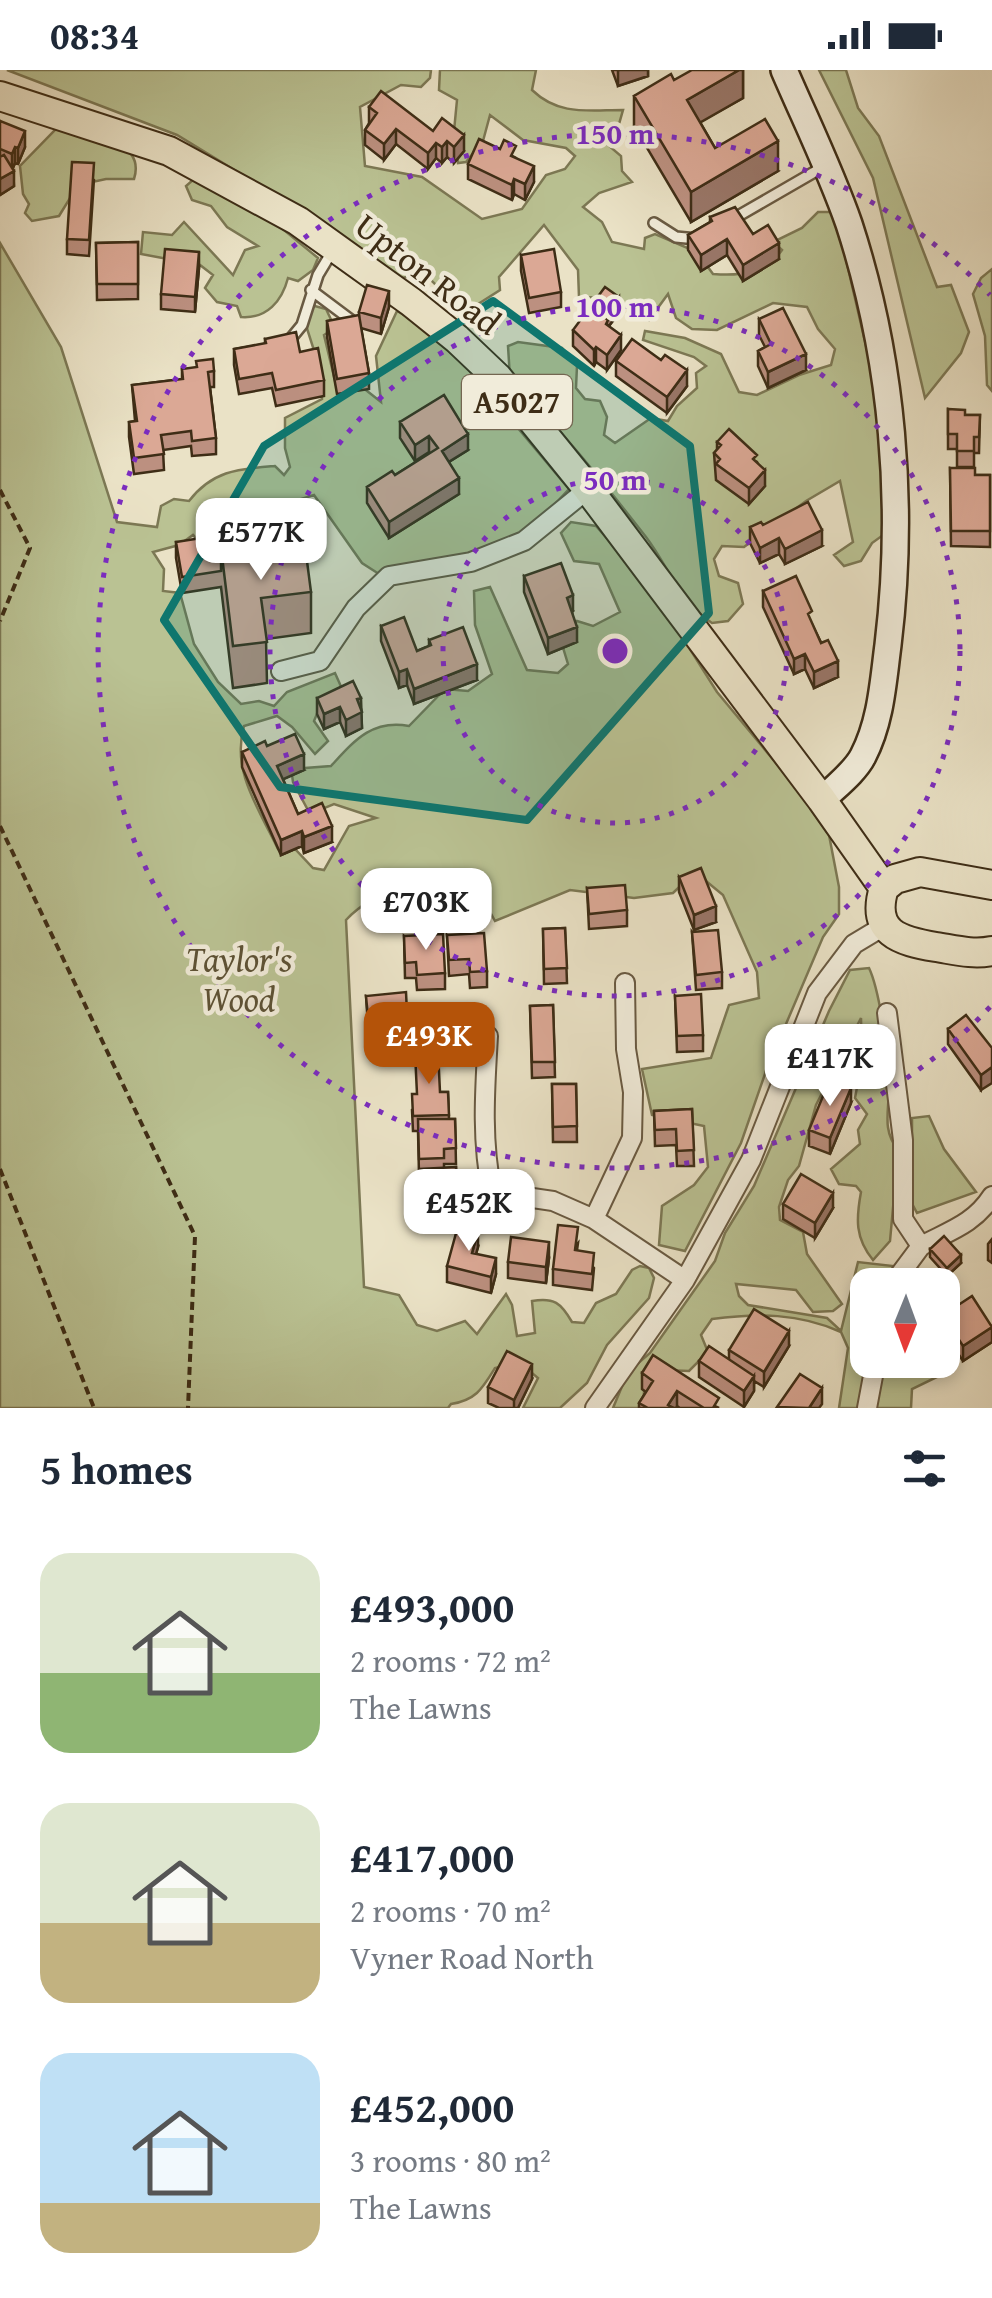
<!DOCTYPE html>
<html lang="en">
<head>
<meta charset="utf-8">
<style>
	body { margin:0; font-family:"Gentium Book Plus",serif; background:#f2f2f3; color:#1f2937; height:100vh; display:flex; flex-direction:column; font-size:38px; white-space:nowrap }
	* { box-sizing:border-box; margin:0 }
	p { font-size:32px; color:#747a83 }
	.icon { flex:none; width:55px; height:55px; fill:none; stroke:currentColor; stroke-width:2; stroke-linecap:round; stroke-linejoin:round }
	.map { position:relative; height:1338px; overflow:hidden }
	.drawer { display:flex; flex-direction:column; background:#fff; flex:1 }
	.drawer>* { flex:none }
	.needle { width:65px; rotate:181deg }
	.controls { position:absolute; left:850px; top:1198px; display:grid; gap:20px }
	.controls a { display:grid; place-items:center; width:110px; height:110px; border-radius:20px; background:#fff; box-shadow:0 5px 15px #0003; font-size:50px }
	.price { position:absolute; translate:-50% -85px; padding:0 22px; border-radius:20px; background:#fff; color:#222; font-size:32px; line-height:65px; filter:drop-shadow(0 2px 5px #0008) }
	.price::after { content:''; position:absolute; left:50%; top:60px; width:30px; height:22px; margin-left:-15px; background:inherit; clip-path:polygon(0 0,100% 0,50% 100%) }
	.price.active { background:#b45309; color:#fff }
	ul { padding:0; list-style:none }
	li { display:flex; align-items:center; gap:30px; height:250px; padding:0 40px }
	li span { display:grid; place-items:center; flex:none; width:280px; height:200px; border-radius:30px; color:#555 }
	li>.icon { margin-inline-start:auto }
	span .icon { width:120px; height:120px; fill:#fffc; stroke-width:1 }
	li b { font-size:42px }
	h2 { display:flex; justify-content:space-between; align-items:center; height:120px; padding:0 40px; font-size:42px }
	.status { display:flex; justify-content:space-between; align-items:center; height:70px; padding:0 50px; background:#fff; direction:ltr }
	.status svg { height:28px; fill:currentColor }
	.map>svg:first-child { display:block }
</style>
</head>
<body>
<div class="status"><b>08:34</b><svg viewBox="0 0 49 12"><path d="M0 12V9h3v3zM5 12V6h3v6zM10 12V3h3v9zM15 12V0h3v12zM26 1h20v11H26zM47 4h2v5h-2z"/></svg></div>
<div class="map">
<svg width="992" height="1338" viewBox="0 0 992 1338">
	<rect width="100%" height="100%" fill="#eae2c6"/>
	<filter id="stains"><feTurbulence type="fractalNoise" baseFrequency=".002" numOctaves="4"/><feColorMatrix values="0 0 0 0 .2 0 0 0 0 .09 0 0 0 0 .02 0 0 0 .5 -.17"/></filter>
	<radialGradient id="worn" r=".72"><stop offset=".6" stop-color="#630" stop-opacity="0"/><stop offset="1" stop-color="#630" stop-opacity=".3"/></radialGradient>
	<path fill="#bac293" stroke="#7c7854" stroke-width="2.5" d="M7 0H431L430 8 421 17 401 15 360 37 365 96 422 107 482 149 522 139 546 105 565 99 575 86 566 78 523 70 490 45 483 71 466 92 458 93 454 61 457 30 439 20 440 0H536L532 20C559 46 588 40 623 40L619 54 602 56 601 69 621 86 622 101 632 112 599 123 583 137 602 152 612 172 644 179 645 168 655 164 697 182 713 204C741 206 765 204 782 180L773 172 802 158 818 142H835L891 384 897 455 872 473 861 491 844 496 834 485 853 472 840 411 806 431 744 477 722 476 714 489 719 506 738 513 743 534 728 551 712 553C681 533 668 496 646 467 603 412 560 358 510 308L508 276 518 272 562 278 577 296 576 318 585 329 600 331 607 347 604 365 615 373 651 348 668 351 677 336 697 318 696 303 706 296 694 287 643 270 645 261 685 268 721 284 739 322 757 325 799 305 831 295 835 279 818 259 807 237 773 233 717 260 692 259 676 248 668 224 649 250 613 228 579 227 578 200 544 155 499 207 500 220 464 243 424 203 402 208 305 143 177 65Z
		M819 0H846L858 38 879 66 937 217 951 215 969 262 961 283 925 328 873 108Z
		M58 57C86 64 147 68 134 109H106L78 115 59 146 32 151 25 143 29 134 23 124 20 96Z
		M194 109 273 151 318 188 313 200 298 211 288 208C282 231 267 249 241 247L237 236 217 232 205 218 213 205 200 195 141 184 143 162 172 165 184 152 233 205 245 180 258 176 227 157 211 136 192 130 186 116Z
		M0 173 61 277 117 452 157 457 161 436 174 429 189 431C213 400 239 399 275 396L284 405 290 397 285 378V348L322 329 319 296 303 246 311 235 326 239 335 258 324 265 336 315 362 317 381 332 376 286 397 241 431 260 438 272 465 295 569 419 529 462 463 488 379 504 362 493 314 425 285 434 289 455 280 473C255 478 232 475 206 478L193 465 179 475 153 482 164 499 163 521 180 523 194 574 218 612 241 634 259 631 274 636 287 622 335 603 343 621 321 634 314 651 328 671 315 684 292 657 277 646 244 656C231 701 259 739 278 779H295L313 798 324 800 349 756 376 748 334 734 310 744 293 712 292 705 305 698 331 696C354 671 372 649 409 656L445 619 468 621 492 604 475 555 474 521 490 517 527 600 558 603 568 594 561 571 577 551 593 556 620 542 599 494 574 491 561 463 571 452 596 456 618 481 671 549 717 622 795 716 829 765 839 817V844L823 867 766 1001 741 1073 685 1181 659 1175 662 1136 694 1115 708 1097 704 1056 652 1045 642 999 711 988 729 935 759 928 757 902 723 825 695 802 673 823 634 828 570 820 495 851 473 811C429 811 377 816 346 850L364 1217 399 1225 417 1255 437 1261 465 1251 477 1264 506 1224 512 1235 517 1266 535 1263 532 1231C554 1227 561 1233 572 1252L584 1253 596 1233 616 1224 632 1200 640 1196 649 1198 654 1208 649 1228 607 1275 587 1313 560 1338H523L538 1308 519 1292 495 1298C482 1319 476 1330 451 1334L448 1338H0Z
		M992 199V321L987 315 985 266 973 224 981 208Z
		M869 898C880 921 890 994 889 1021 888 1045 883 1061 898 1080L912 1072V1048L929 1046 944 1079 976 1122 917 1143 907 1124 895 1116 890 1171 873 1190C855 1168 856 1149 861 1122L856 1116 839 1114 831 1099 860 1074 858 1060 867 1044 855 1028 862 991 861 948 816 1035 799 1096 788 1110 779 1137 780 1150 803 1162 807 1184 842 1234 833 1241 813 1242 796 1220 736 1214 739 1226 748 1235 827 1248 841 1261 858 1192 937 1201 936 1215H868V1290H937L939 1306 912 1319 911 1338H839L848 1278 841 1262C799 1243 757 1243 712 1249L701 1265 708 1282 689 1301 664 1300 645 1307 643 1338H613L628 1302 650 1283 715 1191 725 1163 754 1116 829 941 850 900Z"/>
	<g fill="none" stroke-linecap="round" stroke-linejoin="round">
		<defs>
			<path id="lane" d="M733 149 823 97
				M654 153 676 167 697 169
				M311 220 351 250
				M288 272 302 255 318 205 333 180"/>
			<path id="street" d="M281 601 320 591 356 538 389 506 471 492 524 471 588 419
				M887 943 903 1070V1149L921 1176 892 1215
				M488 966C485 1018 481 1070 492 1122L553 1131 594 1149 685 1210
				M594 1149 632 1068 633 1022 626 979 625 913
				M921 1176C949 1161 974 1154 992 1126
				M595 1338 685 1210 751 1090 817 923 854 874 884 856
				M867 1338 876 1290"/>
			<path id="secondary" d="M784 0C806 51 831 102 849 154 893 289 905 435 888 575 883 613 881 651 863 686 855 702 835 717 822 730"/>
			<path id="primary" d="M0 26 169 81 298 151 411 232 457 269 498 308 588 419 822 730 884 818
				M992 815 920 802 895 809 884 818C870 863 900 871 936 877 955 880 973 885 992 881"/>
		</defs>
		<use href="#lane" stroke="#695a42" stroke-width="14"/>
		<use href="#street" stroke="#695a42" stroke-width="22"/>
		<use href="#secondary" stroke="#3e2d16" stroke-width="30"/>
		<use href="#primary" stroke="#3e2d16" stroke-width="32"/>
		<path stroke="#3e2d16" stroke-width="4" stroke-dasharray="8 5" stroke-linecap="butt" d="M0 420 30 478 0 551
			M0 756 195 1166 188 1338
			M0 1099 94 1338"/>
		<use href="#lane" stroke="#f1ecda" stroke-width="9"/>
		<use href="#street" stroke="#f1ecda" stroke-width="18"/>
		<use href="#secondary" stroke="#f1ecda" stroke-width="25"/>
		<use href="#primary" stroke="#eae2c6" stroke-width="28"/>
	</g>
	<path fill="#bc9080" stroke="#3e2d16" stroke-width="2.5" d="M612 0H648V6L618 16Z
		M743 0V28L700 52 715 78 778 101 691 152 634 56V26L674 10Z
		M369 37 433 61 464 81 454 93 447 87 442 93 436 88 428 99 396 74 384 90 365 75V60L369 53Z
		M0 51 25 77 18 94 15 93 13 98 14 116 0 125Z
		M500 79 516 88 534 112 525 130 514 124 512 130 468 109V94Z
		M94 109 89 186 67 184V169Z
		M710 147 753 164 779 189 743 211 727 185 701 201 688 180V165L710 152Z
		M138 172V229L97 230 96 173Z
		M521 185 561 222V237L529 243 521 201Z
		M199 198 195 242 161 239V224Z
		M389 237 381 264 361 258 369 303V319L337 324 327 267V251L359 247V242Z
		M619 243 609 256 621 280 607 300 596 292 594 296 573 276V260Z
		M759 249 806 300 768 318 758 296V281L765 277 759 265Z
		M265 269 300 282 324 310V326L276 336 272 318 239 324 234 295V279L265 274Z
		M661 290 687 316 667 343 616 306V291Z
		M182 299 214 301V317H210L216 368V384L192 386 191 376 163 380 164 400 134 404 129 367V352L135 351 132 315 182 309Z
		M948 339 965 345H980L979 383H974V397H957V379H948Z
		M400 352 468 380 449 392 459 424 389 468 367 433V417L395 405 430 383 429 382 415 391 400 368Z
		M717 372 757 392 765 416 749 434 716 410 714 383 717 380Z
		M950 398 975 405H990V477L951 476Z
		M763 455 822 476 785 494 779 484 760 493 750 473V457Z
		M176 472 236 476 311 522V563L266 569 267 613 233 618 221 517 182 523 176 488Z
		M524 506 573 541 572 542 577 572 548 584 524 522Z
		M763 521 812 554 838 607 814 618 805 599 794 604 763 537Z
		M381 556 417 581 429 576V570L477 610 414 634 407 615 399 618 381 571Z
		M317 628 361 639 362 658 346 666 340 652 324 659 317 644Z
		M267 676 304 700 283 709 298 744 332 772 304 783 302 776 281 785 242 697V682Z
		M679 807 716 852 694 860 679 822Z
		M587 818 627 840V856L589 859Z
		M565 858 567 913 544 914 543 859Z
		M692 862 722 902V918L696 920Z
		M447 865 487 901V917L470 918 469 904 449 906Z
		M404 866 445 903V919L417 920 416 908H405Z
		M366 926 407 943V959L389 961 390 983 370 985Z
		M675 926 703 965V981L677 982Z
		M553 935 555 1007 532 1008 530 936Z
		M948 959 992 978 981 1020 948 974Z
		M552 1014H576L577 1072H553Z
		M440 1022H448L449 1049H455L456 1094H444V1098L456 1097 457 1142H446V1153L410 1154V1111H421V1104H419L418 1061H413L412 1040Z
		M851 1033 830 1084 809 1076V1060Z
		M692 1039 694 1096H677L676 1075 655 1076 654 1041Z
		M783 1134 833 1138 815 1168 783 1149Z
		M992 1169V1193L988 1190V1174Z
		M578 1173 577 1180 594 1198 592 1220 553 1215V1199Z
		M478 1177 476 1184 496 1204 491 1223 447 1212V1196Z
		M930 1179 961 1193 947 1206 930 1187Z
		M549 1188 546 1213 508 1208V1192Z
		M943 1245 992 1256V1272L963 1291 943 1261Z
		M789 1276 764 1317 754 1311V1321L744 1337 699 1307V1291L729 1289V1280Z
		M642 1303 719 1338H680L677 1336 676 1338H639V1333L646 1322 642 1319Z
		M532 1309 518 1338H499L488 1333V1317Z"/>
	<path fill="#997668" stroke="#3e2d16" stroke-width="2.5" d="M620 0H648V6L618 16V1Z
		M739 0H743V28L687 60V30Z
		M396 59V74L384 90V74Z
		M25 61V77L18 94V78Z
		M464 65V81L454 93V77Z
		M447 71V87L442 93V77Z
		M778 71V101L691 152V122Z
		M436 73V88L428 99V83Z
		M15 77V93L12 100V84Z
		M534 96V112L525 130V114Z
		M14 101V116L0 125V109Z
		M514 109V124L512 130V115Z
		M727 169V185L701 201V185Z
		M779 173V189L743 211V195Z
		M199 182V198L195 242V227Z
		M389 221V237L381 264V248Z
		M619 227V243L608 257 604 247Z
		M621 265V280L607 300V285Z
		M596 277V292L594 296V280Z
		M806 284V300L768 318V302Z
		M687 300V316L667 343V327Z
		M468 364V380L442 396V381Z
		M429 366V382L415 391V375Z
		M765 400V416L749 434V418Z
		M459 408V424L389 468V452Z
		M822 460V476L785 494V479Z
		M779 468V484L760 493V478Z
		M573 525V541L567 544V528Z
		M577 557V572L548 584V568Z
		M805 584V599L794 604V589Z
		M838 591V607L814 618V602Z
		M477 594V610L414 634V619Z
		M407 599V615L399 618V602Z
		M361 628 362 658 346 666V650L357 629Z
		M340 637V652L324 659V644Z
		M304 684V700L277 712V696Z
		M332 756V772L304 783V767Z
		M302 761V776L281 785V770Z
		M716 836V852L694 860V845Z
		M992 997V1013L981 1020V1005Z
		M851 1018V1033L830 1084V1068Z
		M833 1123V1138L815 1168V1153Z
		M478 1161V1177L472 1198V1183Z
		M549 1172V1188L546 1213V1197Z
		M961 1185V1193L947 1206V1198Z
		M496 1188V1204L491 1223V1207Z
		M992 1257V1272L963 1291V1276Z
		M789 1261V1276L764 1317V1302Z
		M532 1294V1309L518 1338H514V1330Z
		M754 1306V1321L744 1337V1321Z
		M822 1318V1334L819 1338H809Z
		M677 1321V1336L676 1338H668V1335Z"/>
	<path fill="#dba895" stroke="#3e2d16" stroke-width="2.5" d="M692 0H739L687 30 715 78 765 49 778 71 691 122 634 26 671 4 674 10Z
		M381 21 433 61 442 48 464 65 454 77 447 71 442 77 436 73 428 83 396 59 384 74 365 60 377 43 369 37Z
		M0 51 25 61 18 78 15 77 12 84 0 79Z
		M479 69 500 79 504 70 516 76 511 86 534 96 525 114 514 109 512 115 468 94Z
		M4 85 14 101 0 109V87Z
		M72 92 94 93 89 170 67 169Z
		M735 137 753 164 768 155 779 173 743 195 727 169 701 185 688 165 712 151 710 147Z
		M138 172V214H97L96 173Z
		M165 179 199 182 195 227 161 224Z
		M554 179 561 222 529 228 521 185Z
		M367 215 389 221 381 248 359 242Z
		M605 217 619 227 604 247 608 250 606 254 621 265 607 285 596 277 594 280 573 260Z
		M783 238 806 284 768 302 758 281 771 274 759 249Z
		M359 245 369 303 337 309 327 251Z
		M296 262 300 282 318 278 324 310 276 320 272 303 239 309 234 279 266 273 265 269Z
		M632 269 661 290 665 285 687 300 667 327 616 291Z
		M213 289 214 301 208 302 216 368 192 371 191 361 161 365 164 384 134 388 129 352 137 351 132 315 183 309 182 299 197 297 196 291Z
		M444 325 468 364 442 381 459 408 389 452 367 417 392 401 395 405 438 378 429 366 415 375 400 352Z
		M948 339 965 340V345H980L979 367H974V381H957V364H948Z
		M729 359 757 385 753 389 765 400 749 418 716 394 720 389 714 383 721 375 717 372Z
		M950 398H975V405H990V461H951Z
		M808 432 822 460 785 479 779 468 760 478 750 457 761 452 763 455Z
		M233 463 236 476 221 478V501L182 507 176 472Z
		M304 468 311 522 261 528 267 572 233 576 221 478Z
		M561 493 573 525 567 528 577 557 548 568 524 506Z
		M796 506 812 541 808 544 821 573 828 570 838 591 814 602 805 584 794 589 763 521Z
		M404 547 417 581 431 575 429 570 463 557 477 594 414 619 407 599 399 602 381 556Z
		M353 611 361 628 357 629 362 642 346 650 340 637 324 644 317 628Z
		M295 664 304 684 277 696 298 744 322 733 332 756 304 767 302 761 281 770 242 682 265 671 267 676Z
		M701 798 716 836 694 845 679 807Z
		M625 815 627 840 589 844 587 818Z
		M565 858 567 898 544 899 543 859Z
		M718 860 722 902 696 905 692 862Z
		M484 863 487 901 470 902 469 889 449 890 447 865Z
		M443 864 445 903 417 905 416 892 405 893 404 866Z
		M406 922 407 943 387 945 390 967 370 969 366 926Z
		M701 924 703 965 677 966 675 926Z
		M553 935 555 992H532L530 936Z
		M966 945 992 978V997L981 1005 948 959Z
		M438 981 440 1022H448L449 1045 413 1046 412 1024H417L415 982Z
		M830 1009 851 1018 830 1068 809 1060Z
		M552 1014H576L577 1056 553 1057Z
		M692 1039 694 1080 677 1081 676 1059 655 1060 654 1041Z
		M418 1049H455L456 1078 444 1079V1088L419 1089Z
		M456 1097 457 1126H446V1137L410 1138V1111H421V1099Z
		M801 1104 833 1123 815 1153 783 1134Z
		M558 1155 578 1157 575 1180 594 1183 592 1204 553 1199Z
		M458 1156 478 1161 472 1183 496 1188 491 1207 447 1196Z
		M944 1166 961 1185 947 1198 930 1179Z
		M511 1167 549 1172 546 1197 508 1192Z
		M972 1226 992 1257 963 1276 943 1245Z
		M754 1239 789 1261 764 1302 729 1280Z
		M709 1276 754 1306 744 1321 699 1291Z
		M507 1281 532 1294 514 1330 488 1317Z
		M653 1285 719 1328 713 1338H704L677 1321 668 1335 674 1338H648L639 1333 653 1311 642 1303Z
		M800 1304 822 1318 809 1338 777 1337Z"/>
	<path fill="#0f766e" fill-opacity="0.2" stroke="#0f766e" stroke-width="8" stroke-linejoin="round" d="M493 231 690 376 709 543 527 750 280 717 164 550 264 376Z"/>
	<g fill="none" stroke="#7b2cbf" stroke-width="5" stroke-dasharray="5 10">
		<circle cx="615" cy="581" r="172"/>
		<circle cx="615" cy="581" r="345"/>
		<path d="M990 937A517 517 0 1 1 990 225"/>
	</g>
	<g text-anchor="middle" stroke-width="9" stroke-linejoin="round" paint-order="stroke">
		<rect fill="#f1ecda" stroke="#746651" stroke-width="2.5" x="462" y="305" width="110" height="54" rx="8"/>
		<g font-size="32" font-weight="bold" fill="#3e2d16">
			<text x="517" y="343">A5027</text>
		</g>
		<g font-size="35" fill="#3e2d16" stroke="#f1ecda">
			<text transform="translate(428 204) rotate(38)" y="12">Upton Road</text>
		</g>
		<g font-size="35" font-style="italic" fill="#5d5235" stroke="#f1ecda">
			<text x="239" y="901">Taylor's<tspan x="239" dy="40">Wood</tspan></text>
		</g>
	</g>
	<circle cx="615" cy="581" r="15" fill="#7b2cbf" stroke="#f1ecda" stroke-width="5"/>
	<g font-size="30" text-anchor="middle" font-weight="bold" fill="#7b2cbf" stroke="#f1ecda" stroke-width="9" stroke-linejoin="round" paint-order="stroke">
		<text x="615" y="74">150 m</text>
		<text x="615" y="247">100 m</text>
		<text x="615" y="420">50 m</text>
	</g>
	<rect width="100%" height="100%" filter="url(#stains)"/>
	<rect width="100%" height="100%" fill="url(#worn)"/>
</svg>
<div class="controls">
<a><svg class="needle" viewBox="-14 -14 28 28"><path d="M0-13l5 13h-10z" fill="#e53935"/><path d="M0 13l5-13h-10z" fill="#747a83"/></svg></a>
</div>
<b class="price" style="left:261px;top:513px">£577K</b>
<b class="price" style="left:426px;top:883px">£703K</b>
<b class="price active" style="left:429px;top:1017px">£493K</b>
<b class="price" style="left:830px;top:1039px">£417K</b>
<b class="price" style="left:469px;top:1184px">£452K</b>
</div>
<section class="drawer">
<h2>5 homes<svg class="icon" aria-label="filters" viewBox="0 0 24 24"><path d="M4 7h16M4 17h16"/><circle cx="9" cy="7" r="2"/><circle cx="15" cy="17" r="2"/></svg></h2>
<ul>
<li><span style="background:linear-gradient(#dfe7d0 60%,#8fb573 0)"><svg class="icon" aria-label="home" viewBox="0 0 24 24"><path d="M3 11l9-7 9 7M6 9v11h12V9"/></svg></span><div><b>£493,000</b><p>2 rooms · 72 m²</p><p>The Lawns</p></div></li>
<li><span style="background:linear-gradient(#dfe7d0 60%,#c2b280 0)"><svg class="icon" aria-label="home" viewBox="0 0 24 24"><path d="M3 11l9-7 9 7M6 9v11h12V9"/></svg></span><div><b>£417,000</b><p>2 rooms · 70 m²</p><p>Vyner Road North</p></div></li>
<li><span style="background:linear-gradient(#bfe0f5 75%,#c2b280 0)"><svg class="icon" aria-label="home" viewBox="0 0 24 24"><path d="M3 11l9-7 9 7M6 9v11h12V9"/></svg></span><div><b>£452,000</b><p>3 rooms · 80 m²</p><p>The Lawns</p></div></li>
</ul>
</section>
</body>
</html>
